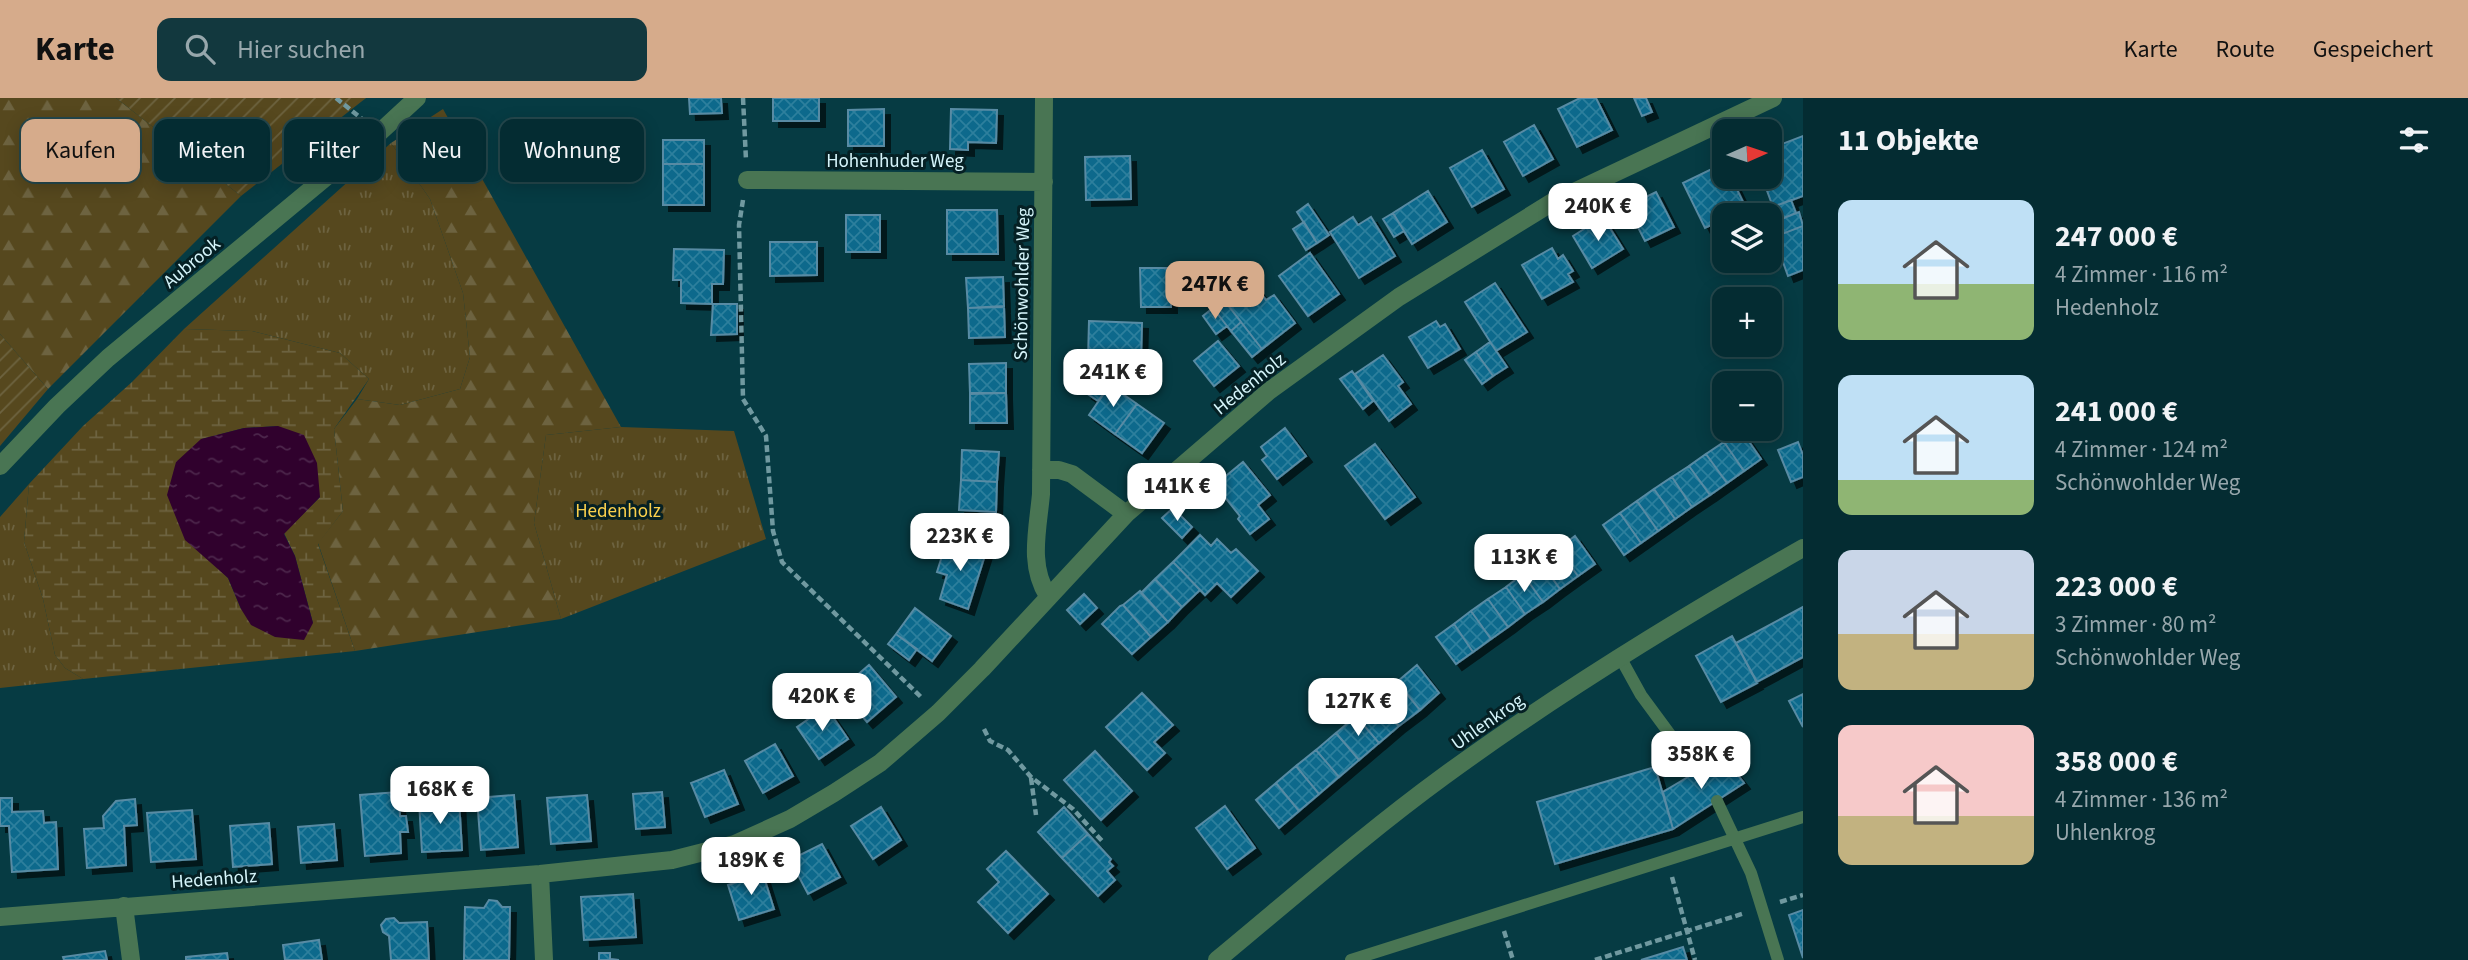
<!DOCTYPE html>
<html lang="de">
<head>
<meta charset="utf-8">
<style>
	body { margin:0; font-family:"Source Sans 3",sans-serif; background:#12383e; color:#f1f3f6; height:100vh; display:flex; flex-direction:column; font-size:26px; white-space:nowrap }
	* { box-sizing:border-box; margin:0 }
	p { font-size:23px; color:#97a7ac }
	.icon { flex:none; width:38px; height:38px; fill:none; stroke:currentColor; stroke-width:2; stroke-linecap:round; stroke-linejoin:round }
	.map { position:relative; flex:1; overflow:hidden }
	.panel { display:flex; flex-direction:column; background:#042c32; width:665px }
	.panel>* { flex:none }
	.guide { position:absolute; left:21px; top:21px; width:665px; height:63px; display:flex; gap:14px }
	.needle { width:46px; rotate:87deg }
	.fabs { position:absolute; left:1712px; top:21px; display:grid; gap:14px }
	.fabs a { display:grid; place-items:center; width:70px; height:70px; border-radius:14px; background:#042c32; box-shadow:0 4px 18px #0003,0 0 0 2px #25484d; font-size:35px }
	.price { position:absolute; translate:-50% -60px; padding:0 16px; border-radius:14px; background:#fff; color:#222; font-size:23px; line-height:46px; filter:drop-shadow(0 2px 4px #0008) }
	.price::after { content:''; position:absolute; left:50%; top:42px; width:21px; height:16px; margin-left:-10px; background:inherit; clip-path:polygon(0 0,100% 0,50% 100%) }
	.price.selected { background:#d6ab8b; color:#111 }
	ul { padding:0; list-style:none }
	li { display:flex; align-items:center; gap:21px; height:175px; padding:0 35px }
	li span { display:grid; place-items:center; flex:none; width:196px; height:140px; border-radius:14px; color:#555 }
	li>.icon { margin-inline-start:auto }
	span .icon { width:84px; height:84px; fill:#fffc; stroke-width:1 }
	li b { font-size:30px }
	h2 { display:flex; justify-content:space-between; align-items:center; height:84px; padding:0 35px; font-size:30px }
	.tag { padding:0 24px; border-radius:14px; background:#042c32; box-shadow:0 4px 18px #0003,0 0 0 2px #25484d; font-size:24px; line-height:63px }
	.tag.selected { background:#d6ab8b; color:#111 }
	header { display:flex; align-items:center; gap:42px; box-sizing:border-box; height:98px; padding:0 35px; background:#d6ab8b; color:#111 }
	header strong { font-size:33px }
	nav { display:flex; gap:38px; margin-inline-start:auto; font-size:24px }
	.search { width:490px; height:63px; background:#12383e; display:flex; align-items:center; gap:18px; box-sizing:border-box; padding:0 24px; border-radius:14px; color:#97a7ac; font-size:26px }
	main { display:flex; flex:1; min-height:0 }
	.map>svg:first-child { display:block }
</style>
</head>
<body>
<header>
<strong>Karte</strong>
<div class="search"><svg class="icon" aria-label="search" viewBox="0 0 24 24"><circle cx="10" cy="10" r="6"/><path d="M15 15l6 6"/></svg>Hier suchen</div>
<nav><a>Karte</a><a>Route</a><a>Gespeichert</a></nav>
</header>
<main>
<div class="map">
<svg width="1803" height="862" viewBox="0 0 1803 862">
	<defs>
		<pattern id="grass-tufts" width="24" height="20" patternUnits="userSpaceOnUse" patternTransform="scale(1.75)"><rect width="24" height="20" fill="#56481e"/><path d="M3 7l-1-3M5 7V3M7 7l1-3M15 17l-1-3M17 17v-4M19 17l1-3" fill="none" stroke="#6d6340"/></pattern>
		<pattern id="forest-firs" width="22" height="20" patternUnits="userSpaceOnUse" patternTransform="scale(1.75)"><rect width="22" height="20" fill="#56481e"/><path d="M5 1l3.5 6h-7zM16 11l3.5 6h-7z" fill="#6d6340"/></pattern>
		<pattern id="wetland-marsh" width="20" height="14" patternUnits="userSpaceOnUse" patternTransform="scale(1.75)"><rect width="20" height="14" fill="#56481e"/><path d="M1 5h8M5 5V1M11 12h8M15 12V8" fill="none" stroke="#6d6340"/></pattern>
		<pattern id="garden-furrows" width="10" height="10" patternUnits="userSpaceOnUse" patternTransform="scale(1.75)"><rect width="10" height="10" fill="#56481e"/><path d="M-1 1l2-2M0 10L10 0M9 11l2-2" fill="none" stroke="#6d6340"/></pattern>
		<pattern id="water-ripples" width="26" height="14" patternUnits="userSpaceOnUse" patternTransform="scale(1.75)"><rect width="26" height="14" fill="#30012d"/><path d="M2 4q2-2 4 0t4 0M15 11q2-2 4 0t4 0" fill="none" stroke="#4d274c"/></pattern>
		<pattern id="building-cross-hatch" width="8" height="8" patternUnits="userSpaceOnUse" patternTransform="scale(1.75)"><rect width="8" height="8" fill="#0a698c"/><path d="M0 0l8 8M0 8l8-8" fill="none" stroke="#2d7f9d"/></pattern>
		<filter id="shadow"><feDropShadow dx="6" dy="6" stdDeviation="0" flood-color="#0009"/></filter>
	</defs>
	<rect width="100%" height="100%" fill="#063b43"/>
	<path fill="url(#grass-tufts)" d="M391 45 430 101 463 195 470 259 460 291 400 307 357 301 369 281 340 255 252 233 184 231Z
		M621 329 734 333 766 441 561 521 534 425 546 337Z
		M29 386 24 444 43 501 55 557 65 570 83 581 0 590V419Z"/>
	<path fill="url(#forest-firs)" d="M0 0H116L241 98 48 291 0 236Z
		M443 11 621 329 546 337 534 425 561 521 355 553 318 445 343 413 334 331 357 301 400 307 460 291 470 259 463 195 430 101 391 45Z"/>
	<path fill="url(#wetland-marsh)" fill-rule="evenodd" d="M184 231 252 233 340 255 369 281 334 331 343 413 318 446 355 553 83 581 65 570 55 557 43 501 24 444 29 386 83 328 132 284ZM278 328 320 399 284 435 295 458 313 525 241 511 228 480 209 461 202 341 244 330Z"/>
	<path fill="url(#garden-furrows)" d="M116 0H366L241 98Z
		M0 236 48 291 0 348Z"/>
	<path fill="url(#water-ripples)" d="M278 328 304 337 317 365 320 399 284 436 295 458 313 525 304 542 275 539 251 527 241 511 228 480 185 442 167 397 176 364 201 341 244 330Z"/>
	<path fill="url(#building-cross-hatch)" stroke="#588ba4" stroke-width="2" filter="url(#shadow)" d="M689 0H721L722 15 690 16Z
		M773 0H819V23H773Z
		M1580 0H1596L1612 32 1577 49 1558 11Z
		M1634 0H1646L1652 14 1642 18Z
		M884 11V48H848V12Z
		M951 11 997 12 996 45 968 44V52L950 51Z
		M1534 27 1553 61 1523 78 1504 44Z
		M1803 38V98L1773 109 1762 79H1769V51Z
		M663 42H704V66H663Z
		M1482 52 1504 91 1472 109 1450 70Z
		M1130 58 1131 101 1086 102 1085 59Z
		M1724 65V79H1731L1746 110 1731 117H1724V121L1705 130 1683 85Z
		M663 66H704V107H663Z
		M1428 93 1447 124 1412 146 1393 115Z
		M1656 94 1674 129 1645 143 1627 108Z
		M1791 102 1796 115 1769 126V117H1759V114Z
		M1308 106 1329 137 1317 145 1297 114Z
		M947 112H997L998 156H947Z
		M1799 114 1803 128 1769 141V126Z
		M1393 115 1404 133 1394 139 1383 121Z
		M846 117H880V154H846Z
		M1353 119 1358 127 1371 119 1395 158 1359 180 1330 134Z
		M1603 119 1623 151 1592 170 1573 138Z
		M1304 124 1317 145 1306 152 1293 131Z
		M1803 128V172L1788 178 1774 139Z
		M770 144H817V177L770 178Z
		M1552 150 1558 161 1563 157 1573 173 1568 176 1573 184 1542 201 1522 167Z
		M674 151 724 152 723 186H712V206L681 205V182H673Z
		M1310 155 1339 196 1308 218 1279 178Z
		M1140 170H1170L1171 209H1141Z
		M1003 179 1004 208 968 210 966 180Z
		M1495 185 1527 234 1496 253 1465 204Z
		M1254 186 1266 202 1274 197 1295 225 1262 251 1227 206Z
		M1224 202 1241 224 1231 233 1213 210Z
		M713 206H737V236L711 237Z
		M1004 209 1005 239 969 240 968 210Z
		M1213 210 1227 228 1216 236 1203 218Z
		M1089 223 1142 225 1141 263 1088 262Z
		M1436 223 1440 229 1445 226 1460 251 1428 270 1409 239Z
		M1241 224 1262 251 1252 259 1231 233Z
		M1218 243 1239 268 1214 288 1194 263Z
		M1490 244 1507 269 1493 278 1476 254Z
		M1476 254 1493 278 1482 286 1465 262Z
		M1383 257 1403 284 1398 288 1411 306 1389 323 1355 276Z
		M1006 265V295H970L969 266Z
		M1352 273 1373 303 1363 311 1340 281Z
		M1098 278 1110 287 1098 303 1086 295Z
		M1110 287 1137 306 1115 336 1089 317Z
		M1006 295 1007 325H970V296Z
		M1137 306 1164 325 1142 355 1115 336Z
		M1285 330 1306 358 1277 381 1262 362 1267 358 1261 349Z
		M1741 332 1761 361 1744 373 1724 344Z
		M1724 344 1744 373 1727 385 1706 356Z
		M1798 344 1803 357V379L1791 384 1778 352Z
		M1375 346 1415 399 1385 421 1345 368Z
		M962 352 999 354 997 384 961 382Z
		M1706 356 1727 385 1710 397 1689 368Z
		M1243 364 1270 397 1258 407 1269 421 1250 436 1238 421 1240 418 1215 387Z
		M1689 368 1710 397 1692 409 1672 379Z
		M1672 379 1692 409 1675 421 1654 391Z
		M961 382 997 384 996 414 959 412Z
		M1654 391 1675 421 1658 433 1637 403Z
		M1637 403 1658 433 1641 445 1620 415Z
		M1173 410 1192 429 1182 440 1162 420Z
		M1620 415 1641 445 1624 457 1603 427Z
		M917 423 938 424V441L916 440Z
		M1200 437 1211 448 1217 441 1231 455 1236 451 1258 473 1231 499 1217 485 1205 497 1173 464Z
		M1575 438 1595 466 1578 478 1558 451Z
		M947 442 986 454 968 511 940 501 947 477 937 474Z
		M1558 451 1578 478 1560 491 1540 463Z
		M1540 463 1560 491 1543 504 1523 476Z
		M1173 464 1200 492 1182 509 1155 481Z
		M1523 476 1543 504 1525 516 1506 489Z
		M1155 481 1182 509 1168 524 1141 495Z
		M1506 489 1525 516 1508 529 1488 501Z
		M1140 493 1168 524 1151 539 1123 507Z
		M1084 496 1097 510 1080 526 1067 512Z
		M1488 501 1508 529 1491 541 1471 513Z
		M1123 507 1151 539 1132 556 1102 526 1120 508Z
		M1803 509V559L1757 584 1736 545Z
		M915 510 951 538 932 563 896 536Z
		M1471 513 1491 541 1473 554 1454 526Z
		M1454 526 1473 554 1456 566 1436 539Z
		M896 536 917 551 909 562 888 546Z
		M1732 538 1757 585 1721 604 1696 558Z
		M869 567 896 599 867 624 840 592Z
		M1417 567 1439 595 1420 612 1397 584Z
		M1397 584 1420 612 1399 628 1376 601Z
		M1142 595 1173 627 1154 644 1165 655 1147 672 1106 629Z
		M1803 596V629L1789 603Z
		M1376 601 1399 628 1379 645 1356 618Z
		M826 609 848 641 819 661 797 629Z
		M1356 618 1379 645 1359 662 1336 635Z
		M1336 635 1359 662 1339 679 1316 652Z
		M775 646 793 678 763 695 745 663Z
		M1316 652 1339 679 1319 696 1296 668Z
		M1095 653 1132 693 1101 722 1064 682Z
		M1723 658 1744 685 1673 731 1663 694Z
		M1296 668 1319 696 1299 713 1276 685Z
		M1655 669 1673 731 1555 766 1537 704Z
		M724 672 738 706 705 719 691 685Z
		M1276 685 1299 713 1279 730 1256 702Z
		M398 694 400 718H406L408 734H400L401 755 365 758 360 697Z
		M662 694 665 729 636 731 633 696Z
		M514 697 518 749 481 752 477 700Z
		M587 697 591 743 551 746 547 700Z
		M0 700H12V714L43 713 44 725 56 724 58 771 12 774 9 728H0Z
		M135 701 137 727 124 728 126 767 87 770 84 731 104 730 103 718 116 703Z
		M459 701 462 752 422 754 419 703Z
		M1225 708 1255 750 1227 771 1196 730Z
		M881 709 901 742 873 761 851 728Z
		M1064 709 1088 736 1062 760 1038 734Z
		M192 712 196 761 151 764 147 715Z
		M269 725 272 766 233 769 230 728Z
		M334 726 337 762 301 765 298 729Z
		M1088 736 1111 761 1109 764 1113 768 1107 773 1115 782 1098 798 1062 760Z
		M822 746 840 779 808 796 790 762Z
		M1006 753 1048 796 1008 835 978 804 999 784 987 771Z
		M763 776 774 811 739 822 728 787Z
		M633 796 636 839 584 842 581 799Z
		M489 802 497 803 502 809H510L509 862H464L465 809 484 810Z
		M1803 812V860L1789 817Z
		M394 820 399 825 427 824 429 862H391L389 838 383 834 381 827 386 821Z
		M319 842 322 862H285L283 847Z
		M1683 849 1687 862H1641Z
		M105 853 107 862H64L63 859Z
		M227 855 228 862H186V859Z
		M599 855H610V861L619 862H599Z"/>
	<g fill="none" stroke-linecap="round" stroke-linejoin="round">
		<path stroke="#7099a0" stroke-width="4.5" stroke-dasharray="7 3.5" stroke-linecap="butt" d="M336 0 362 21
			M743 0 746 62
			M743 102 739 127 743 301 766 338 773 433 782 464 922 600
			M984 631 990 643 1008 652 1031 679 1073 711 1103 744
			M1031 680 1036 717
			M1672 779 1695 862
			M1780 804 1803 797
			M1504 833 1513 862
			M1595 862 1745 815"/>
		<path stroke="#497553" stroke-width="12" d="M1620 559 1641 597 1697 673
			M1717 703 1751 775 1778 862
			M1351 862 1803 719"/>
		<path stroke="#497553" stroke-width="18" d="M1044 0 1041 396C1038 431 1028 467 1048 498
			M747 82 1044 84
			M0 368 57 308 108 260 379 35 417 0
			M1041 372H1059L1072 376 1126 416
			M540 776 544 862
			M124 808 131 862
			M0 819 540 776 672 762 735 746 790 721 834 695 880 665 938 615 982 571 1126 416 1269 293 1399 199 1551 105 1773 0
			M1217 862C1292 800 1366 735 1444 678 1559 594 1680 520 1803 450"/>
	</g>
	<g text-anchor="middle" stroke-width="6" stroke-linejoin="round" paint-order="stroke">
		<g font-size="19" fill="#d5f4fa" stroke="#052024">
			<text x="895" y="69">Hohenhuder Weg</text>
			<text transform="translate(191 164) rotate(-40)" y="7">Aubrook</text>
			<text transform="translate(1021 186) rotate(-89)" y="7">Schönwohlder Weg</text>
			<text transform="translate(1249 285) rotate(-39)" y="7">Hedenholz</text>
			<text transform="translate(1487 623) rotate(-35)" y="7">Uhlenkrog</text>
			<text transform="translate(214 780) rotate(-4)" y="7">Hedenholz</text>
		</g>
		<g font-size="19" fill="#fad04d" stroke="#052024">
			<text x="618" y="419">Hedenholz</text>
		</g>
	</g>
</svg>
<div class="fabs">
<a><svg class="needle" viewBox="-14 -14 28 28"><path d="M0-13l5 13h-10z" fill="#e53935"/><path d="M0 13l5-13h-10z" fill="#97a7ac"/></svg></a>
<a><svg class="icon" aria-label="layers" viewBox="0 0 24 24"><path d="M12 4l9 5-9 5-9-5zM3 14l9 5 9-5"/></svg></a>
<a>+</a>
<a>−</a>
</div>
<b class="price" style="left:1598px;top:145px">240K €</b>
<b class="price selected" style="left:1215px;top:223px">247K €</b>
<b class="price" style="left:1113px;top:311px">241K €</b>
<b class="price" style="left:1177px;top:425px">141K €</b>
<b class="price" style="left:960px;top:475px">223K €</b>
<b class="price" style="left:1524px;top:496px">113K €</b>
<b class="price" style="left:822px;top:635px">420K €</b>
<b class="price" style="left:1358px;top:640px">127K €</b>
<b class="price" style="left:1701px;top:693px">358K €</b>
<b class="price" style="left:440px;top:728px">168K €</b>
<b class="price" style="left:751px;top:799px">189K €</b>
<div class="guide">
<a class="tag selected">Kaufen</a>
<a class="tag">Mieten</a>
<a class="tag">Filter</a>
<a class="tag">Neu</a>
<a class="tag">Wohnung</a>
</div>
</div>
<section class="panel">
<h2>11 Objekte<svg class="icon" aria-label="filters" viewBox="0 0 24 24"><path d="M4 7h16M4 17h16"/><circle cx="9" cy="7" r="2"/><circle cx="15" cy="17" r="2"/></svg></h2>
<ul>
<li><span style="background:linear-gradient(#bfe0f5 60%,#8fb573 0)"><svg class="icon" aria-label="home" viewBox="0 0 24 24"><path d="M3 11l9-7 9 7M6 9v11h12V9"/></svg></span><div><b>247 000 €</b><p>4 Zimmer · 116 m²</p><p>Hedenholz</p></div></li>
<li><span style="background:linear-gradient(#bfe0f5 75%,#8fb573 0)"><svg class="icon" aria-label="home" viewBox="0 0 24 24"><path d="M3 11l9-7 9 7M6 9v11h12V9"/></svg></span><div><b>241 000 €</b><p>4 Zimmer · 124 m²</p><p>Schönwohlder Weg</p></div></li>
<li><span style="background:linear-gradient(#c9d6e8 60%,#c2b280 0)"><svg class="icon" aria-label="home" viewBox="0 0 24 24"><path d="M3 11l9-7 9 7M6 9v11h12V9"/></svg></span><div><b>223 000 €</b><p>3 Zimmer · 80 m²</p><p>Schönwohlder Weg</p></div></li>
<li><span style="background:linear-gradient(#f6c9c9 65%,#c2b280 0)"><svg class="icon" aria-label="home" viewBox="0 0 24 24"><path d="M3 11l9-7 9 7M6 9v11h12V9"/></svg></span><div><b>358 000 €</b><p>4 Zimmer · 136 m²</p><p>Uhlenkrog</p></div></li>
</ul>
</section>
</main>
</body>
</html>
